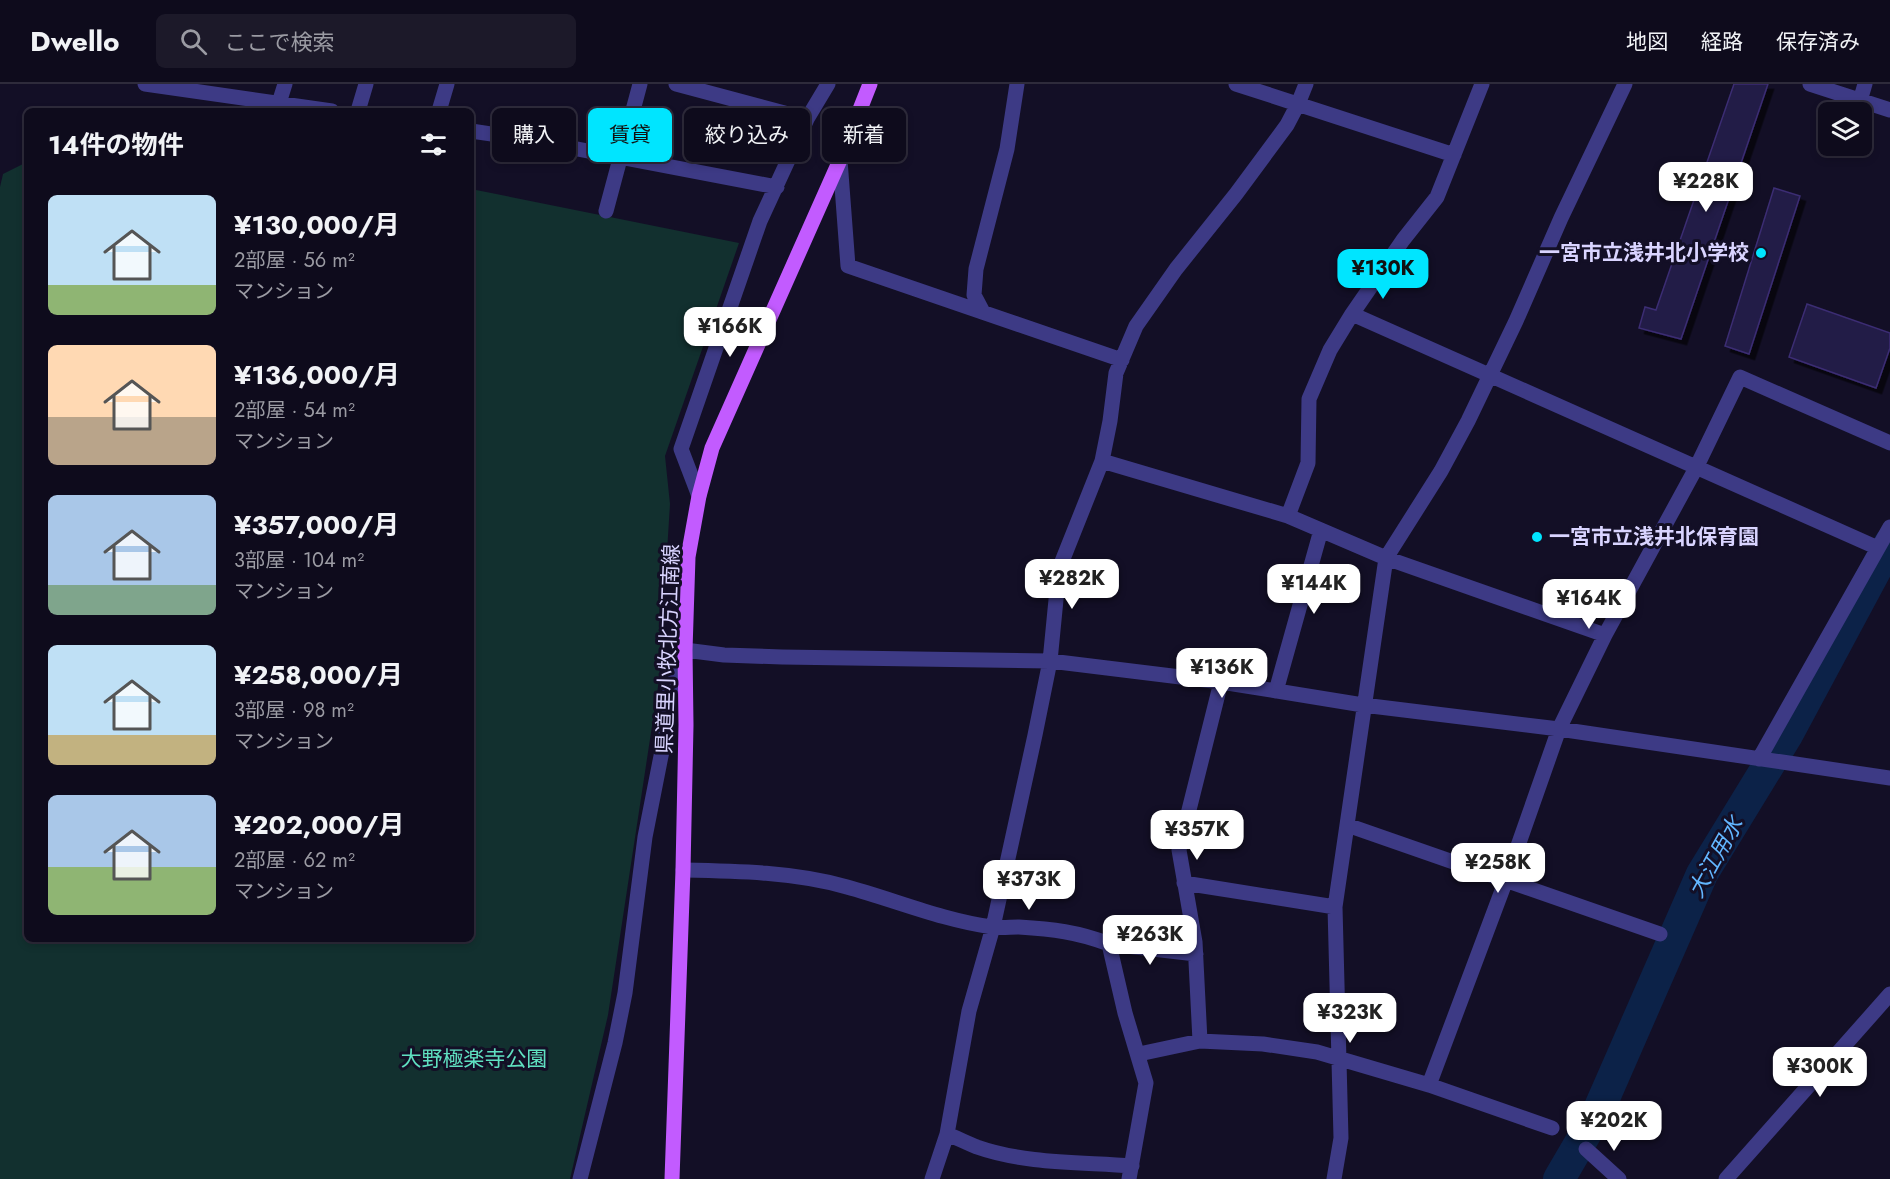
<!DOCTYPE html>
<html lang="ja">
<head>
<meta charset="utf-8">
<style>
	body { margin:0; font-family:Jost,"Noto Sans JP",sans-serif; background:#1c1929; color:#f1f3f6; height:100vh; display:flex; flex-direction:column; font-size:22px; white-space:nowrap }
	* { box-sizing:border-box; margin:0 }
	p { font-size:20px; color:#9b9ba3 }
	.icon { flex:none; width:33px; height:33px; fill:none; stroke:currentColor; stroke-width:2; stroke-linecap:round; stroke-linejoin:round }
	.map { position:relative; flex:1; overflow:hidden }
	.details { position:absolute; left:24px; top:24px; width:450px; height:834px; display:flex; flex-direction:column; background:#0e0b1c; border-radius:9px; box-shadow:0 3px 9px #0003,0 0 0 2px #2e2b3b }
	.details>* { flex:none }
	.hud { position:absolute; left:492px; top:24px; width:570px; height:54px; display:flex; gap:12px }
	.buttons { position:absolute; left:1818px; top:18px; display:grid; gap:12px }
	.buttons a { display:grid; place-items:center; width:54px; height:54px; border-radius:9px; background:#0e0b1c; box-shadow:0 3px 9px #0003,0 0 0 2px #2e2b3b; font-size:30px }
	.price { position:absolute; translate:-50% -51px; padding:0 14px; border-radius:12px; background:#fff; color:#222; font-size:20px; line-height:39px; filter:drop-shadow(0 2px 3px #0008) }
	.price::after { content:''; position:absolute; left:50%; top:36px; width:18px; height:14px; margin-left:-9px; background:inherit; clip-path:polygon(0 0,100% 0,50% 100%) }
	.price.on { background:#00e5ff; color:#111 }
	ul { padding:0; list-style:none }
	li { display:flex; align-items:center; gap:18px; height:150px; padding:0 24px }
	li span { display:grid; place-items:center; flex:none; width:168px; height:120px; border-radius:9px; color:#555 }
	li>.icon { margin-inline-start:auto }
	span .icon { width:72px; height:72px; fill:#fffc; stroke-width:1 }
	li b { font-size:26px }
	h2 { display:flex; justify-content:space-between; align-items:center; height:72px; padding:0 24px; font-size:26px }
	.pill { padding:0 21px; border-radius:9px; background:#0e0b1c; box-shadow:0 3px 9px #0003,0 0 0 2px #2e2b3b; font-size:21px; line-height:54px }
	.pill.on { background:#00e5ff; color:#111 }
	header { display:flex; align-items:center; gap:36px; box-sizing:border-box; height:84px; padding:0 30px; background:#0e0b1c; border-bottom:2px solid #2e2b3b }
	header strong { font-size:28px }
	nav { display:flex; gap:33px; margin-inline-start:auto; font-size:21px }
	.search { width:420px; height:54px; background:#1c1929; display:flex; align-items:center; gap:15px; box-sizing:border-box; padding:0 21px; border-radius:9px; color:#9b9ba3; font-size:22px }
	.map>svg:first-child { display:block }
</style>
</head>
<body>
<header>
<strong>Dwello</strong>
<div class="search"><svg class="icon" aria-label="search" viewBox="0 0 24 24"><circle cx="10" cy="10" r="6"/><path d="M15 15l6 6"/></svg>ここで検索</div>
<nav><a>地図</a><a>経路</a><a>保存済み</a></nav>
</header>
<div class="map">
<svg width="1890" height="1095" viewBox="0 0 1890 1095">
	<defs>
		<filter id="shadow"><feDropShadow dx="5.5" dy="5.5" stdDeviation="0" flood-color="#0009"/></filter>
	</defs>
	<rect width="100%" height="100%" fill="#130f26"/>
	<path fill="#12302f" d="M27 78V855H471V105L739 159 665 372 670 420 659 596 608 931 570 1095H0V103L3 90Z"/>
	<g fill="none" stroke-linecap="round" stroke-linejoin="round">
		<path stroke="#0c2248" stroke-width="32" d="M1559 1095 1597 1030 1702 790 1787 651 1890 459"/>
	</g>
	<path fill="#241b47" stroke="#3b2d73" stroke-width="1.5" filter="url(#shadow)" d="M1734 0H1768L1681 255 1639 244 1645 223 1656 226Z
		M1774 104 1800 112 1749 270 1725 262Z
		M1807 220 1890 249V264L1876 304 1789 273Z"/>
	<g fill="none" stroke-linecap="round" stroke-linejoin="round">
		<path stroke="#3d3a85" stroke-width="15" d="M145 0 332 27
			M676 0 807 35
			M1236 0 1454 71
			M1810 0 1890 26
			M1860 17 1865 0
			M279 19 285 0
			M358 27 366 0
			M439 27 447 0
			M471 47 525 55 777 103
			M840 76 848 182 1122 276
			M606 127 640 0
			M983 228 974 211 976 185 1007 65 1017 0
			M1352 230 1878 464
			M1102 377 1288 432 1386 474 1605 551
			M699 412 681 365 760 137 807 35 828 0
			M1288 432 1308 379 1309 315 1330 266 1352 230 1403 156 1437 113 1482 0
			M1276 607 1321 446
			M1759 675 1890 443
			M1347 741 1660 850
			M683 786C737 787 795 788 847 803 895 816 942 836 992 843 1001 844 1010 843 1019 843 1052 845 1078 848 1109 860L1125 929 1146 999 1129 1095
			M1184 799 1335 823
			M1109 860 1196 870
			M1200 957 1195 858 1179 766 1221 598
			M1139 970 1200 957 1263 960 1317 968 1429 1001 1552 1044
			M1429 1001 1506 796 1559 645 1605 551 1696 384 1740 293 1890 359
			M947 1050C957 1054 967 1059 977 1063 1025 1080 1081 1078 1132 1082
			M1586 1065 1619 1095
			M580 1095 615 959 625 909 645 753 663 662 666 622 674 593 685 566 724 571 782 573 1050 577 1221 598 1363 621 1559 645 1890 694
			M932 1095 947 1050 969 927 993 843 1035 651 1050 577 1059 485 1102 377 1110 337 1116 289 1136 242 1176 185 1236 110 1287 41 1298 20 1306 0
			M1334 1095 1341 1054 1335 823 1386 474 1441 387 1468 337 1516 237 1561 134 1625 0
			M1726 1095 1890 910"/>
		<path stroke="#c25bff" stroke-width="15" d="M672 1095 683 786 686 641 685 566 688 473 699 412 712 364 840 76 870 0"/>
	</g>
	<g fill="#00e5ff" stroke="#130f26" stroke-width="2">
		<circle cx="1761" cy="169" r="6"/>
		<circle cx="1537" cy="453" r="6"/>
	</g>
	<g text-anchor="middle" stroke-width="6" stroke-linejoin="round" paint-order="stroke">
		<g font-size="21" font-weight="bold" fill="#d9d4ff" stroke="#130f26" text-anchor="end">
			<text x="1749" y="176">一宮市立浅井北小学校</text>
			<text x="1549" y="460" text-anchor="start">一宮市立浅井北保育園</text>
		</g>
		<g font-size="21" fill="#d9d4ff" stroke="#130f26">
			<text transform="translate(668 565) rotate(-88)" y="7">県道里小牧北方江南線</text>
		</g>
		<g font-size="21" fill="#5fe0c0" stroke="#130f26">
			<text x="474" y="982">大野極楽寺公園</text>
		</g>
		<g font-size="22" font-style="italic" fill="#62b6ff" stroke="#130f26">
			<text transform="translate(1715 773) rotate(-61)" y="8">大江用水</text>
		</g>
	</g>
</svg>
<div class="buttons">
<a><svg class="icon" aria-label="layers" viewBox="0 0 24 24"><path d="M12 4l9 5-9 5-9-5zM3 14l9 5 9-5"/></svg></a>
</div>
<b class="price" style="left:1706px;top:129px">¥228K</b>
<b class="price on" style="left:1383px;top:216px">¥130K</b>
<b class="price" style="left:730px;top:274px">¥166K</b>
<b class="price" style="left:1072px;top:526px">¥282K</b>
<b class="price" style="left:1314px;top:531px">¥144K</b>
<b class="price" style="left:1589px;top:546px">¥164K</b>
<b class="price" style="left:1222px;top:615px">¥136K</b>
<b class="price" style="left:1197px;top:777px">¥357K</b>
<b class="price" style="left:1498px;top:810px">¥258K</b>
<b class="price" style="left:1029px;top:827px">¥373K</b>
<b class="price" style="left:1150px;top:882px">¥263K</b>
<b class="price" style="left:1350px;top:960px">¥323K</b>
<b class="price" style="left:1820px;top:1014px">¥300K</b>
<b class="price" style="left:1614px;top:1068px">¥202K</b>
<div class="hud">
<a class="pill">購入</a>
<a class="pill on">賃貸</a>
<a class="pill">絞り込み</a>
<a class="pill">新着</a>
</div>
<section class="details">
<h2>14件の物件<svg class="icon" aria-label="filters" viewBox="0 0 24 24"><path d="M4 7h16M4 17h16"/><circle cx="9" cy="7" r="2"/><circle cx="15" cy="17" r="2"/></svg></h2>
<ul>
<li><span style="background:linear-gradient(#bfe0f5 75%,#8fb573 0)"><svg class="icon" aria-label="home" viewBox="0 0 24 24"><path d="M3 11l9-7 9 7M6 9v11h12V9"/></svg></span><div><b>¥130,000/月</b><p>2部屋 · 56 m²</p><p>マンション</p></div></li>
<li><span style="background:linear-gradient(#ffd9b3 60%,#b9a48a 0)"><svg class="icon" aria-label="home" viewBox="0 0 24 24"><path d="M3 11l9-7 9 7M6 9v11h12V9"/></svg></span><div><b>¥136,000/月</b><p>2部屋 · 54 m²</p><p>マンション</p></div></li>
<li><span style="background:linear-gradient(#a9c7e8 75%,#7fa58c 0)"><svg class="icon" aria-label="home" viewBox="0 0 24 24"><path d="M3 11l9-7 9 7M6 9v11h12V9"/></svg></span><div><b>¥357,000/月</b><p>3部屋 · 104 m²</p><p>マンション</p></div></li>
<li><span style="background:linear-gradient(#bfe0f5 75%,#c2b280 0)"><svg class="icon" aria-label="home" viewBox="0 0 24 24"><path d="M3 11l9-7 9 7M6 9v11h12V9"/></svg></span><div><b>¥258,000/月</b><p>3部屋 · 98 m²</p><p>マンション</p></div></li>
<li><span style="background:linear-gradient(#a9c7e8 60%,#8fb573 0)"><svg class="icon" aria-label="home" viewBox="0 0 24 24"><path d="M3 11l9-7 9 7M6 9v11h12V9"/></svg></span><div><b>¥202,000/月</b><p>2部屋 · 62 m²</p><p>マンション</p></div></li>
</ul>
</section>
</div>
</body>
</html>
